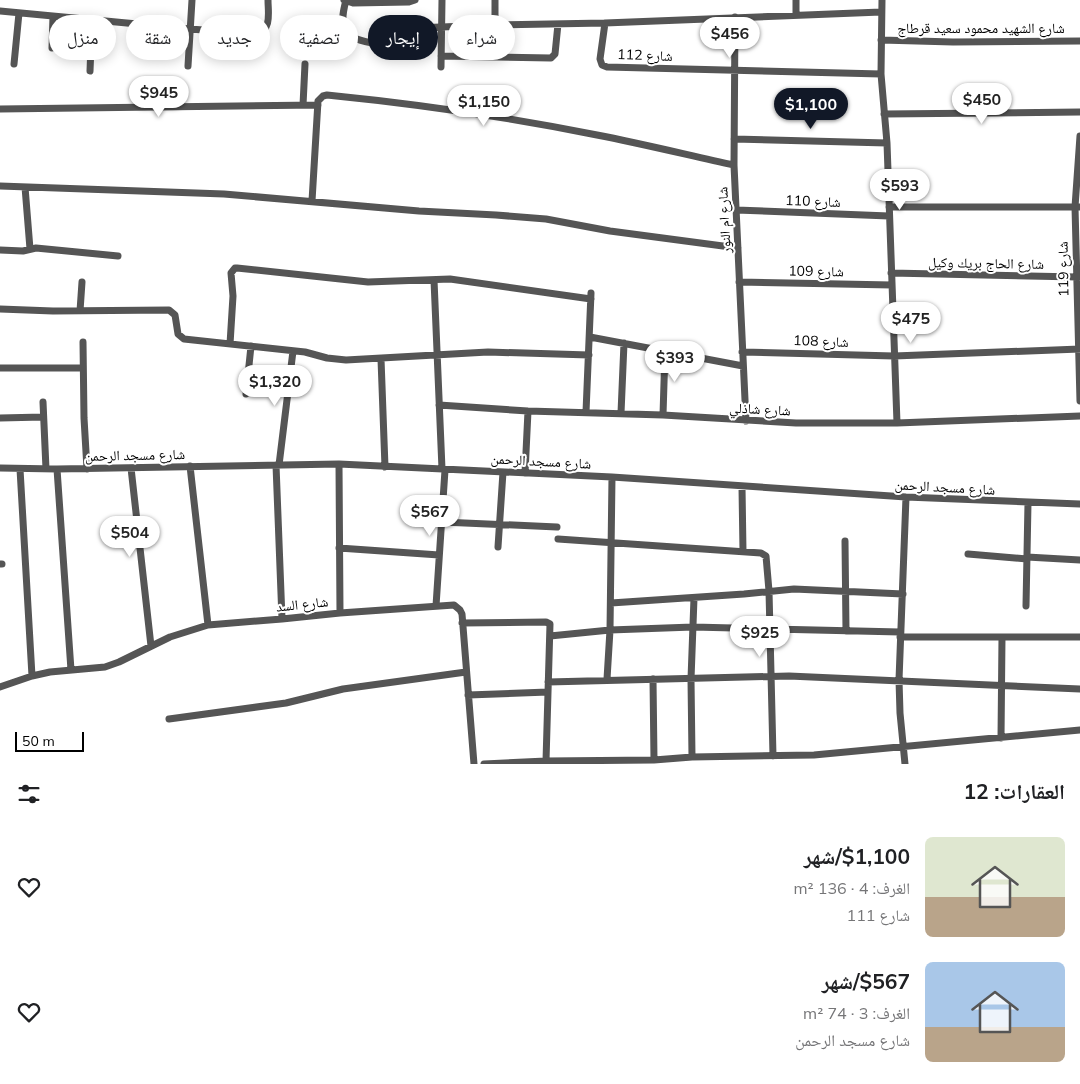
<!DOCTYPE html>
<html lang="ar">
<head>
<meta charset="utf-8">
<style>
	body { margin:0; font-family:Mulish,"Noto Naskh Arabic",sans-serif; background:#f6f6f6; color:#202124; direction:rtl; height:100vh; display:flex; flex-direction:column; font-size:19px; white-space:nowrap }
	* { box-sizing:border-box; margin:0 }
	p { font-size:16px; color:#757577 }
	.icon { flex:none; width:28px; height:28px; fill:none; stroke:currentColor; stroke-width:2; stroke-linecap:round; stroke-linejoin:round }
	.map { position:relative; height:764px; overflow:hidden; direction:ltr }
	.panel { display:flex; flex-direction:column; background:#fff; flex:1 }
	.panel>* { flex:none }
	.banner { position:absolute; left:15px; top:15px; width:500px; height:45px; direction:rtl; display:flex; gap:10px }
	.scale { position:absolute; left:15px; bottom:12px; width:69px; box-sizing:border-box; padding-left:5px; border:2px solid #000; border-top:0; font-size:14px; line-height:18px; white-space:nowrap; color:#000; -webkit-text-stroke:4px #fff; paint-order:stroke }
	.price { position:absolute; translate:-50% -42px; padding:0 11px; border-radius:18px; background:#fff; color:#222; font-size:16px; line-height:32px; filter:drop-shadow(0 1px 2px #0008) }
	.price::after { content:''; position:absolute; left:50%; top:30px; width:15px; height:11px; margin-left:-8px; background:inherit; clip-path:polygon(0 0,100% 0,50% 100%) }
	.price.on { background:#111827; color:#fff }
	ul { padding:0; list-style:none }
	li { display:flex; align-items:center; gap:15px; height:125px; padding:0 15px }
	li span { display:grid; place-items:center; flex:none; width:140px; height:100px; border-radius:8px; color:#555 }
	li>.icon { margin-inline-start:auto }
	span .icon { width:60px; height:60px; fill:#fffc; stroke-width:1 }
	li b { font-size:21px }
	h2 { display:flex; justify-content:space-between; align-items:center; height:60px; padding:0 15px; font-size:21px }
	.tag { padding:0 18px; border-radius:22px; background:#fff; box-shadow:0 2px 12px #0003; font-size:18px; line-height:45px }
	.tag.on { background:#111827; color:#fff }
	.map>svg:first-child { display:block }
</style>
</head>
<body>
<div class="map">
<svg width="1080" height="764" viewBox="0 0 1080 764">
	<rect width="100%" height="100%" fill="#fff"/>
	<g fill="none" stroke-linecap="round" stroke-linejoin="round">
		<path stroke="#555" stroke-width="7" d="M344 0 353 3 409 2 415 0
			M346 0C344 8 341 19 344 27 349 44 391 47 405 42L408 39 411 29 414 28 495 25 605 23 881 12
			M796 0V15
			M882 0 881 74 887 143 897 423
			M0 11 190 29 257 34C272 30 268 12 268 0
			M735 17 734 165 746 421
			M605 23 600 59 602 65 607 67 881 74
			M495 25V0
			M881 40 953 42 1080 41
			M52 48 53 16
			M441 56 551 58 555 54 558 24
			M14 64 19 13
			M188 66 192 0
			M441 67 442 0
			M90 71 92 20
			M303 105 305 64
			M0 109 318 105
			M884 114 1080 112
			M1080 136 1075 207 1080 401
			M734 139 887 143
			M0 186 224 194 419 211 496 215 546 219 610 231 738 248
			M25 187 30 249
			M312 201 318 101 323 96 327 95C417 104 508 117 597 135 643 144 688 155 734 165
			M889 207H1080
			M736 210 889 216
			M0 250 23 251 36 248 118 256
			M891 273 1078 277
			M434 280 442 469
			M739 282 892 285
			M0 309 53 311 169 310 175 315 178 334 184 339 305 352 327 358 346 360 488 352 589 355
			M80 311 82 282
			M590 337 743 366
			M83 342 84 418 87 469
			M230 344 233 296 231 273 235 268H237L368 282 450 279 591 299
			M742 352 894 356 1080 349
			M381 359 385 467
			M0 368H83
			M246 394 251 346
			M43 402 46 469
			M439 405 528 411 663 415 796 423H897L1080 416
			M586 412 591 293
			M621 413 624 343
			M663 415 665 351
			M0 418 43 417
			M339 464 340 613
			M276 465 282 619
			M279 465 293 351
			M190 466 208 625
			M0 468 57 469 339 464 612 477 906 497 1080 504
			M131 468 151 646
			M20 469 32 676
			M57 469 71 670
			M525 473 528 411
			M742 487 743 551
			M442 522 557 527
			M558 539 761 553 766 556 769 591 773 756
			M845 541 846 631
			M498 547 503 472
			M339 548 439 555
			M968 554 1027 559
			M1027 557 1080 560
			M0 564H2
			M611 603 744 594 794 589 903 594
			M436 606 445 470
			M1026 606 1028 503
			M462 623 546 622 550 624 546 761
			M550 636 610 630 693 627 900 632
			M900 637H1080
			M607 679 610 630 612 477
			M653 679 654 760
			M548 682 789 676 1080 689
			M0 687 32 676 50 672 105 667 119 662 170 637 208 625 282 619 340 613 454 605 460 610 462 614 474 764
			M468 695 548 692
			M169 719 286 703 343 689 466 672
			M1001 738 1002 637
			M692 757 691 679 694 598
			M484 764 546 761 654 760 692 757 814 755 1080 730
			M905 764 900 713 899 680 906 497"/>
	</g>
	<g text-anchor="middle" stroke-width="4" stroke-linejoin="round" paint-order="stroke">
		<g font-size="14" fill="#000" stroke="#fff">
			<text x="981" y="33">شارع الشهيد محمود سعيد قرطاج</text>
			<text transform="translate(645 55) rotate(2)" y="5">شارع 112</text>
			<text transform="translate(813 201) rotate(2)" y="5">شارع 110</text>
			<text transform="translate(724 220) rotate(-93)" y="5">شارع ام النور</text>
			<text transform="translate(986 263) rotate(1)" y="5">شارع الحاج بريك وكيل</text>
			<text transform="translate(1063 269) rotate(-91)" y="5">شارع 119</text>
			<text transform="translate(816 271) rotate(1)" y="5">شارع 109</text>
			<text transform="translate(821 341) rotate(2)" y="5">شارع 108</text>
			<text transform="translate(760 409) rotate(3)" y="5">شارع شاذلي</text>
			<text transform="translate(135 455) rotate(-1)" y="5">شارع مسجد الرحمن</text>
			<text transform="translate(541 461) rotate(3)" y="5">شارع مسجد الرحمن</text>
			<text transform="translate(945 487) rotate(3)" y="5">شارع مسجد الرحمن</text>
			<text transform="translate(302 604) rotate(-6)" y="5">شارع السد</text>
		</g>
	</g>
</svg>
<div class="scale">50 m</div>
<b class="price" style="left:730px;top:59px">$456</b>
<b class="price" style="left:159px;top:118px">$945</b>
<b class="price" style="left:982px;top:125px">$450</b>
<b class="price" style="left:484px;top:127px">$1,150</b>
<b class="price on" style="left:811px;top:130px">$1,100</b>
<b class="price" style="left:900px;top:211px">$593</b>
<b class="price" style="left:911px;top:344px">$475</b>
<b class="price" style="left:675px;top:383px">$393</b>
<b class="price" style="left:275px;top:407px">$1,320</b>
<b class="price" style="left:430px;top:537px">$567</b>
<b class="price" style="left:130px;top:558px">$504</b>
<b class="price" style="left:760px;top:658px">$925</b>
<div class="banner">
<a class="tag">شراء</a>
<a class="tag on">إيجار</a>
<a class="tag">تصفية</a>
<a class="tag">جديد</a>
<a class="tag">شقة</a>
<a class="tag">منزل</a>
</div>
</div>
<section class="panel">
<h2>العقارات: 12<svg class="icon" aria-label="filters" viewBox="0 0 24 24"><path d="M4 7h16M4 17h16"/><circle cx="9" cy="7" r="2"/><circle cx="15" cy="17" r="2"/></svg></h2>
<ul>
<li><span style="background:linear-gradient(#dfe7d0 60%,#b9a48a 0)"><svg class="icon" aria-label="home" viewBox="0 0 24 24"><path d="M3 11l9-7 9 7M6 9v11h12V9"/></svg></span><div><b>$1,100/شهر</b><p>الغرف: 4 · 136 m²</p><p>شارع 111</p></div><svg class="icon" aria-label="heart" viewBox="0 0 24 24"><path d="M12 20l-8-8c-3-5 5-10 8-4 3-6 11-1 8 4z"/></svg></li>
<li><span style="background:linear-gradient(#a9c7e8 65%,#b9a48a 0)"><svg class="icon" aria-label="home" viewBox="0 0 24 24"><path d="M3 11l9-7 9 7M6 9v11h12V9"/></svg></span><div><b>$567/شهر</b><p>الغرف: 3 · 74 m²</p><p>شارع مسجد الرحمن</p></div><svg class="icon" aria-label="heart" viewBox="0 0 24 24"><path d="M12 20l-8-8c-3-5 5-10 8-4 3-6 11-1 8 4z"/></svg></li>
</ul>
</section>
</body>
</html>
